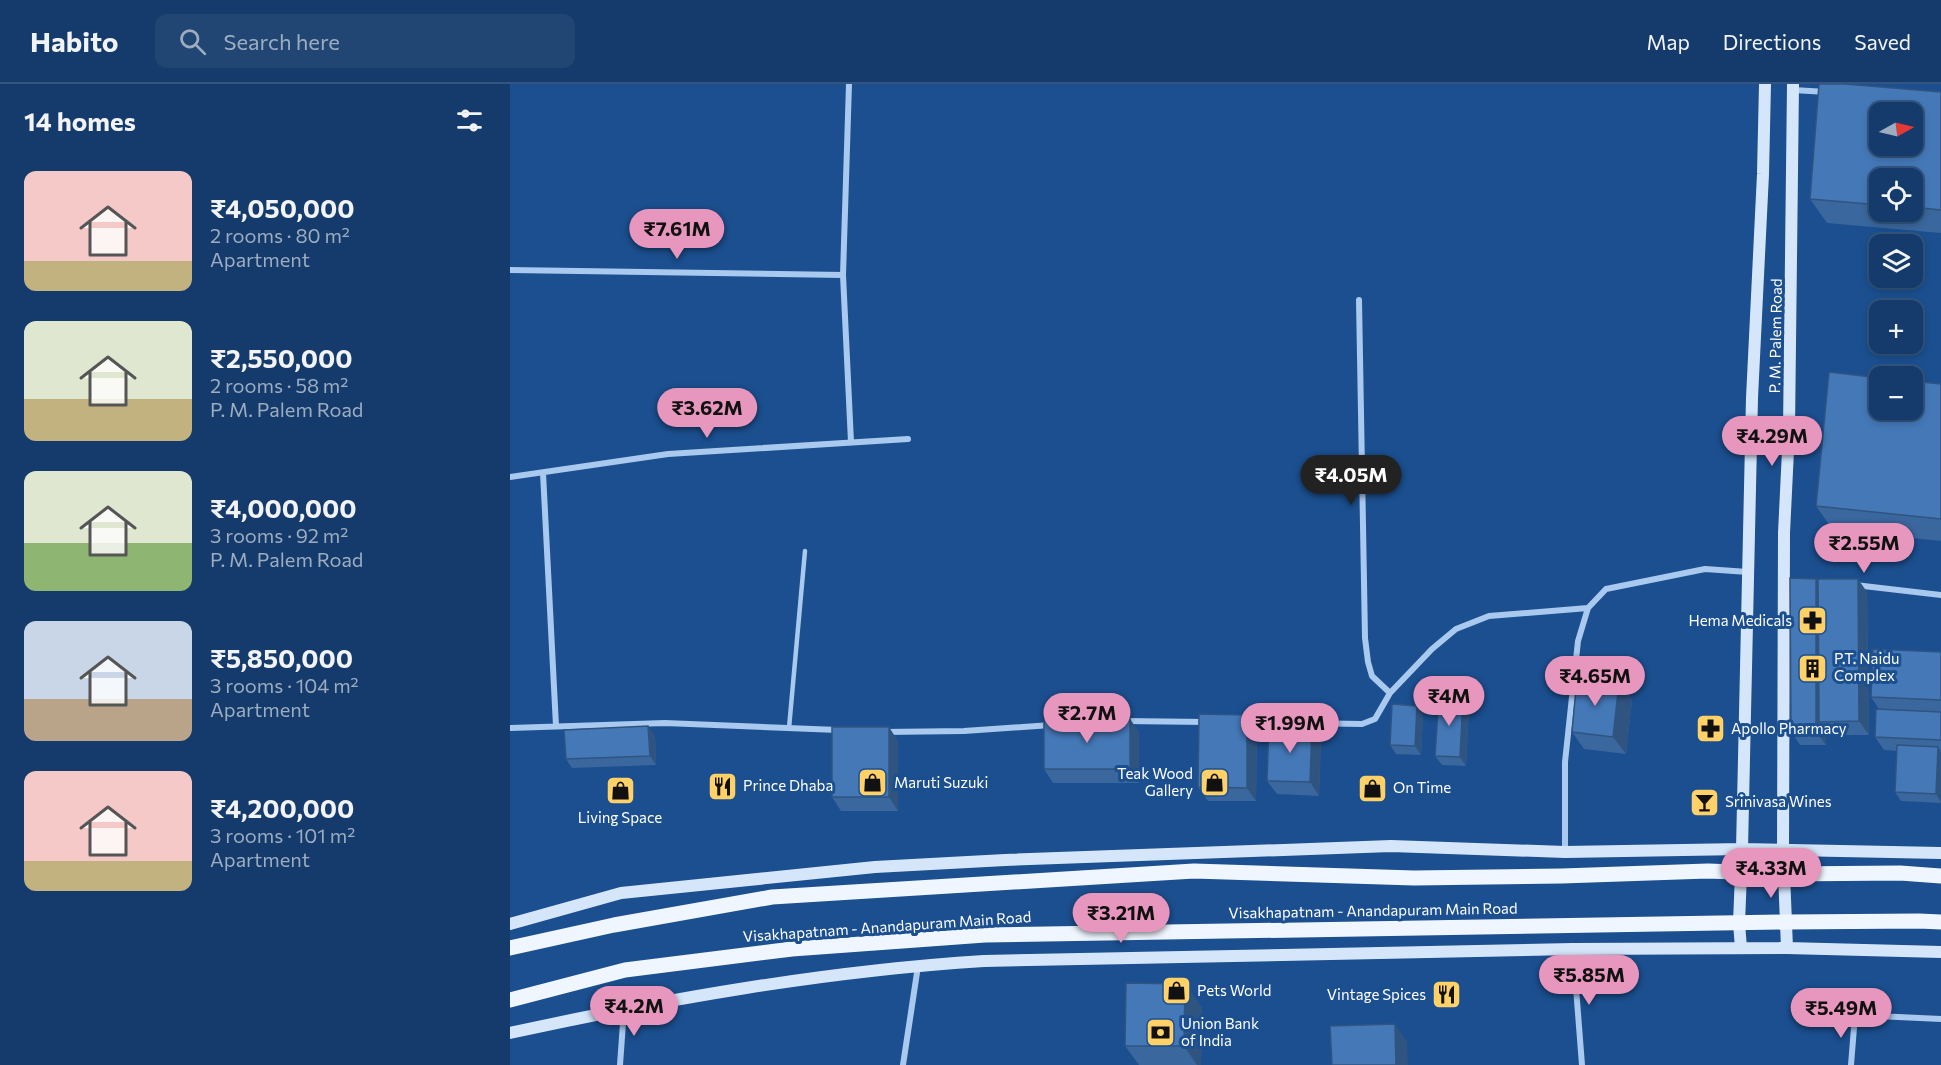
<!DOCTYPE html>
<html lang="en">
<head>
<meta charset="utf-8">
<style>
	body { margin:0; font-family:Commissioner,sans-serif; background:#214673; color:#f1f3f6; height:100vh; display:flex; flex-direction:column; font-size:22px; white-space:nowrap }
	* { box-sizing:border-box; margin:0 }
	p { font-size:20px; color:#9dadc1 }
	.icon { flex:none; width:33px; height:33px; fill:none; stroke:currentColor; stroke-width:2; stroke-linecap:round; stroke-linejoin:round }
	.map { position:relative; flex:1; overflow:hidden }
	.side { display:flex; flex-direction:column; background:#143b6b; width:510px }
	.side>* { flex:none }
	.needle { width:39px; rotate:82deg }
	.tools { position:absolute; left:1359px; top:18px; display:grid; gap:12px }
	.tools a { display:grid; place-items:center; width:54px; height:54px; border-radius:12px; background:#143b6b; box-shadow:0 3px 9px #0003,0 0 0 2px #33557e; font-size:30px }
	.price { position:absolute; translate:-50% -51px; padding:0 14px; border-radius:21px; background:#e797bd; color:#111; font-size:20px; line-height:39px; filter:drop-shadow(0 2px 3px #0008) }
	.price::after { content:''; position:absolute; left:50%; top:36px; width:18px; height:14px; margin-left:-9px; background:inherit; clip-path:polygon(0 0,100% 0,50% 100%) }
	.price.selected { background:#222; color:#fff }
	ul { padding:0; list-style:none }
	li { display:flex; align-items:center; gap:18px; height:150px; padding:0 24px }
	li span { display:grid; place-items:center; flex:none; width:168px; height:120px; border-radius:12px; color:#555 }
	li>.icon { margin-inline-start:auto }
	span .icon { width:72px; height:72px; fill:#fffc; stroke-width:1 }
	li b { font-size:26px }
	h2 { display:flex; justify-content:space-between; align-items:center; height:72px; padding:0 24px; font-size:26px }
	header { display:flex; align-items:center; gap:36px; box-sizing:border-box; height:84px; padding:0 30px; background:#143b6b; border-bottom:2px solid #33557e }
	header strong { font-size:28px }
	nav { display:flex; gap:33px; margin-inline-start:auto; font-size:21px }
	.search { width:420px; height:54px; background:#214673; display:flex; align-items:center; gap:15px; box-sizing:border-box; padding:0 21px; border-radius:12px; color:#9dadc1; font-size:22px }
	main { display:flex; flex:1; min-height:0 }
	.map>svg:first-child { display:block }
</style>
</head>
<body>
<header>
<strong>Habito</strong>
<div class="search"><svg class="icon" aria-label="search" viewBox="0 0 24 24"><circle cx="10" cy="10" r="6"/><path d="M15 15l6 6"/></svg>Search here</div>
<nav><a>Map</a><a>Directions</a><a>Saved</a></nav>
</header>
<main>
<section class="side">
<h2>14 homes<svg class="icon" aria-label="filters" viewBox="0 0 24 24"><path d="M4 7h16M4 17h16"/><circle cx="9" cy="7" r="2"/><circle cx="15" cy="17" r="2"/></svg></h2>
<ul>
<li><span style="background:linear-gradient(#f6c9c9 75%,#c2b280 0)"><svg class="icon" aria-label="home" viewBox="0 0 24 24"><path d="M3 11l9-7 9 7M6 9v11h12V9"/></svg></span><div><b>₹4,050,000</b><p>2 rooms · 80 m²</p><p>Apartment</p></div></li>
<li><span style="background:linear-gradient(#dfe7d0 65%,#c2b280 0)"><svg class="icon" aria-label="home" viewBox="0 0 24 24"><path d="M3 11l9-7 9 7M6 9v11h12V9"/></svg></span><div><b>₹2,550,000</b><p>2 rooms · 58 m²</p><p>P. M. Palem Road</p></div></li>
<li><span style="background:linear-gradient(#dfe7d0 60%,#8fb573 0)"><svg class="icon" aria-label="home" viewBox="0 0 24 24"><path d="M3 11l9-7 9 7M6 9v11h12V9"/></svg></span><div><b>₹4,000,000</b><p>3 rooms · 92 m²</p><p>P. M. Palem Road</p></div></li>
<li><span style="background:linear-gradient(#c9d6e8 65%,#b9a48a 0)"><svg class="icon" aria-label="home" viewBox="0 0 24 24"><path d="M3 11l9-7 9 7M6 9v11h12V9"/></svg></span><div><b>₹5,850,000</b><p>3 rooms · 104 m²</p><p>Apartment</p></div></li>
<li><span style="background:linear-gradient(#f6c9c9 75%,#c2b280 0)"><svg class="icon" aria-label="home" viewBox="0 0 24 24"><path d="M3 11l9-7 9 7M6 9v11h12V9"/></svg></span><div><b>₹4,200,000</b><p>3 rooms · 101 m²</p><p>Apartment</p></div></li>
</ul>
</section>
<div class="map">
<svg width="1431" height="981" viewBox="0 0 1431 981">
	<rect width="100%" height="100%" fill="#1b4f8f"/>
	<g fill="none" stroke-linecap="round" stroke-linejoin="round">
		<path stroke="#a9c9ee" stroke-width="4.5" d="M279 644 295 467"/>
		<path stroke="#a9c9ee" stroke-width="6" d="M339 0 333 191 341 358
			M1283 6 1317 8
			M0 186 333 191
			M849 216 855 554 858 578 862 592 880 609
			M33 389 46 642
			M0 393 158 370 398 355
			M1345 501 1431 511
			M614 637 696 638
			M737 638 852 640 865 635 880 609 922 565 946 545 979 532 1078 524
			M0 644 155 639 328 646
			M374 648 454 647 541 641
			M1055 768V678L1068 557 1078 524 1096 505 1195 485 1238 488
			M1063 865 1072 981
			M110 981 114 925
			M393 981 408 882
			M1341 981 1345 931 1431 935"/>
		<path stroke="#d6e6fa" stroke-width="12" d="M0 840 111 809 365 783 495 776 881 762 1055 768 1232 765 1431 769
			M1231 864 1229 839 1232 765 1242 314 1253 90 1255 0
			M1277 864 1273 765 1274 449 1279 346 1283 0
			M0 949C156 915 315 887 474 877L1063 865 1277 864 1431 868"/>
		<path stroke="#f0f6ff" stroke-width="15" d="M0 864 104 841 262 813 684 787 904 794 1052 792 1198 787 1274 790 1390 789 1431 792
			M0 916 115 886 282 865 475 851 1277 838 1409 837 1431 838"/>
	</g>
	<path fill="#3a679d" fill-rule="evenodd" d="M1431 8V149L1317 139 1300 115ZM1370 94H1402V128H1370Z
		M1431 300V457L1323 446 1306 422Z
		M1306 495 1308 497 1357 508 1359 651H1319L1316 647V661H1290L1281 647Z
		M1431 568V719L1391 717 1385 708 1387 667 1374 666 1365 653 1369 625 1361 613Z
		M1109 599 1122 616 1116 670 1074 665 1062 648Z
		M953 614 959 624 956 682 932 681 925 672Z
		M907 622 913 631 911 671 886 670 880 661Z
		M802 642 811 655 809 712 767 710 757 697Z
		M747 644 746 717H698L688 703Z
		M629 648V699H543L534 685Z
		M145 651 146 681 62 684 56 675Z
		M388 657V727H331L322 713Z
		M675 900 692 924 691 981H629L615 962Z"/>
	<path fill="#305480" d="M1306 495 1316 508 1309 638 1316 647V661L1306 648Z
		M1348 495 1357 508 1359 651 1349 637Z
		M1109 599 1122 616 1116 670 1103 653Z
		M953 614 959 624 956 682 950 673Z
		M907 622 913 631 911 671 905 662Z
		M737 631 747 644 746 717 737 704Z
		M620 635 629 648V699L620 685Z
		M138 642 145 651 146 681 140 672Z
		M802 642 811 655 809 712 800 698Z
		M379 643 388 657V727L379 713Z
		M1428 663 1431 668V718L1426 710Z
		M675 900 692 924 691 981H687L674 962Z
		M885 940 897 958 898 981H886Z"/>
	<path fill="#4478b7" stroke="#305480" stroke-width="1.5" fill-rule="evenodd" d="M1309 0H1335L1431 8V126L1402 123V94H1370V121L1300 115ZM1370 28H1402V62H1370Z
		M1319 288 1370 294V326H1402V297L1431 300V435L1306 422Z
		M1280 494 1306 495V648L1281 647Z
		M1308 495H1348L1349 637 1309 638Z
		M1363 565 1431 568V616L1361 613Z
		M1067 594 1109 599 1103 653 1062 648Z
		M929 613 953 614 950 673 925 672Z
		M882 620 907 622 905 662 880 661Z
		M1366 625 1431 628V656L1365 653Z
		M689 630 737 631V704L688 703Z
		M534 634 620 635V685H534Z
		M759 641 802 642 800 698 757 697Z
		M138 642 140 672 56 675 54 646Z
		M322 643H379V713H322Z
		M1387 661 1428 663 1426 710 1385 708Z
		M616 899 675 900 674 962H615Z
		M885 940 886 981H822L820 942Z"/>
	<defs>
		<symbol id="pharmacy-square" viewBox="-11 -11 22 22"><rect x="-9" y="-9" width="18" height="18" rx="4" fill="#ffd166" stroke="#1b4f8f"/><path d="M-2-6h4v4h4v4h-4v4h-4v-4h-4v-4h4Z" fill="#111"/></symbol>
		<symbol id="building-square" viewBox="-11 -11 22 22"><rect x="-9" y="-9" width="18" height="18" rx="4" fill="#ffd166" stroke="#1b4f8f"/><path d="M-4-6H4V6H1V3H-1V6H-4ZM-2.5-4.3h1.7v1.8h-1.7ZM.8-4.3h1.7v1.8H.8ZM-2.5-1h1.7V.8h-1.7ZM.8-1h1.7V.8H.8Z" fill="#111"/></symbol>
		<symbol id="shop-square" viewBox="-11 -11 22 22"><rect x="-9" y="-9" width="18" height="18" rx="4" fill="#ffd166" stroke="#1b4f8f"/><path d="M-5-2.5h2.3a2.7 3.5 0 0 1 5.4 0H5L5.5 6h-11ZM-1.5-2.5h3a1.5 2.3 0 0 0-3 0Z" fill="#111"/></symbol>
		<symbol id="restaurant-square" viewBox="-11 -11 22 22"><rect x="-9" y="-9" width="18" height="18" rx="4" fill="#ffd166" stroke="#1b4f8f"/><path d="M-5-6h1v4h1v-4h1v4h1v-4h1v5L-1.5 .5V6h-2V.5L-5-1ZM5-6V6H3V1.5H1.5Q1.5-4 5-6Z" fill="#111"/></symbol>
		<symbol id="bar-square" viewBox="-11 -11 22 22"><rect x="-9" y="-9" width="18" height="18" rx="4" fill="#ffd166" stroke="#1b4f8f"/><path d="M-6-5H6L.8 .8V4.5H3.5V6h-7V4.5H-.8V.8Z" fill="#111"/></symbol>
		<symbol id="bank-square" viewBox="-11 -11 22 22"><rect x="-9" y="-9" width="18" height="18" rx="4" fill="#ffd166" stroke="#1b4f8f"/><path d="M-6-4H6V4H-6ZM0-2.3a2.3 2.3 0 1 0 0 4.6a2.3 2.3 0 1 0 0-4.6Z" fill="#111"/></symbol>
	</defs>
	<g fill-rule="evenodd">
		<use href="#pharmacy-square" x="1286" y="520" width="33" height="33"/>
		<use href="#building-square" x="1286" y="568" width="33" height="33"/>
		<use href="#pharmacy-square" x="1184" y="628" width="33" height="33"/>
		<use href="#shop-square" x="346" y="682" width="33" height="33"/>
		<use href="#shop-square" x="688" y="682" width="33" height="33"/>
		<use href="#restaurant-square" x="196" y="686" width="33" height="33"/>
		<use href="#shop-square" x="846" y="688" width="33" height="33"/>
		<use href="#shop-square" x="94" y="690" width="33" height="33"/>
		<use href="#bar-square" x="1178" y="702" width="33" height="33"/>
		<use href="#shop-square" x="650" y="890" width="33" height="33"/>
		<use href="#restaurant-square" x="920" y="894" width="33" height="33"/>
		<use href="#bank-square" x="634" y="932" width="33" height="33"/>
	</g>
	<g text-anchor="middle" stroke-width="6" stroke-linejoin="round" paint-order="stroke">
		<g font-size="15" fill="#fff" stroke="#1b4f8f">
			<text transform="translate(1266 252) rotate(-89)" y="5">P. M. Palem Road</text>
			<text transform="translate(863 827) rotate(-1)" y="5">Visakhapatnam - Anandapuram Main Road</text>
			<text transform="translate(377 843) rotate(-4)" y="5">Visakhapatnam - Anandapuram Main Road</text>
		</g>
		<g font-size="15" fill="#fff" stroke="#1b4f8f" text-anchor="start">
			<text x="1282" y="542" text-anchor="end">Hema Medicals</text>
			<text x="1324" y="580">P.T. Naidu<tspan x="1324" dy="17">Complex</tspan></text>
			<text x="1221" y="650">Apollo Pharmacy</text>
			<text x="683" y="695" text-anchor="end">Teak Wood<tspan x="683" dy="17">Gallery</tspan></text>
			<text x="384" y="704">Maruti Suzuki</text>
			<text x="233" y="707">Prince Dhaba</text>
			<text x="883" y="709">On Time</text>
			<text x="1215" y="723">Srinivasa Wines</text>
			<text x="110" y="739" text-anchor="middle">Living Space</text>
			<text x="687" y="912">Pets World</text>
			<text x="916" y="916" text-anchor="end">Vintage Spices</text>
			<text x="671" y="945">Union Bank<tspan x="671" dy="17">of India</tspan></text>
		</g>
	</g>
</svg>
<div class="tools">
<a><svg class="needle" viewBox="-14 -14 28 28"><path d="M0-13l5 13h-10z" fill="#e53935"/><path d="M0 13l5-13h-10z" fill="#9dadc1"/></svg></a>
<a><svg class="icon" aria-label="locate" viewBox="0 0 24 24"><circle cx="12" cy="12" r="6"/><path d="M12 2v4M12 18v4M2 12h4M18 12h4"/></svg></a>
<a><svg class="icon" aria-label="layers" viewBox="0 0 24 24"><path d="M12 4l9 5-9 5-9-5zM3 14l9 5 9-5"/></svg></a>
<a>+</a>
<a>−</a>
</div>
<b class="price" style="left:167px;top:176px">₹7.61M</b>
<b class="price" style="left:197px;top:355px">₹3.62M</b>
<b class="price" style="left:1262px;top:383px">₹4.29M</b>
<b class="price selected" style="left:841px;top:422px">₹4.05M</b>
<b class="price" style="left:1354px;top:490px">₹2.55M</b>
<b class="price" style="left:1085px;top:623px">₹4.65M</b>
<b class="price" style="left:939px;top:643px">₹4M</b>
<b class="price" style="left:577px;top:660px">₹2.7M</b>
<b class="price" style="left:780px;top:670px">₹1.99M</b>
<b class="price" style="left:1261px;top:815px">₹4.33M</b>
<b class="price" style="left:611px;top:860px">₹3.21M</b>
<b class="price" style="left:1079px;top:922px">₹5.85M</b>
<b class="price" style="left:124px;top:953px">₹4.2M</b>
<b class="price" style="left:1331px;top:955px">₹5.49M</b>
</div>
</main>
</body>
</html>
